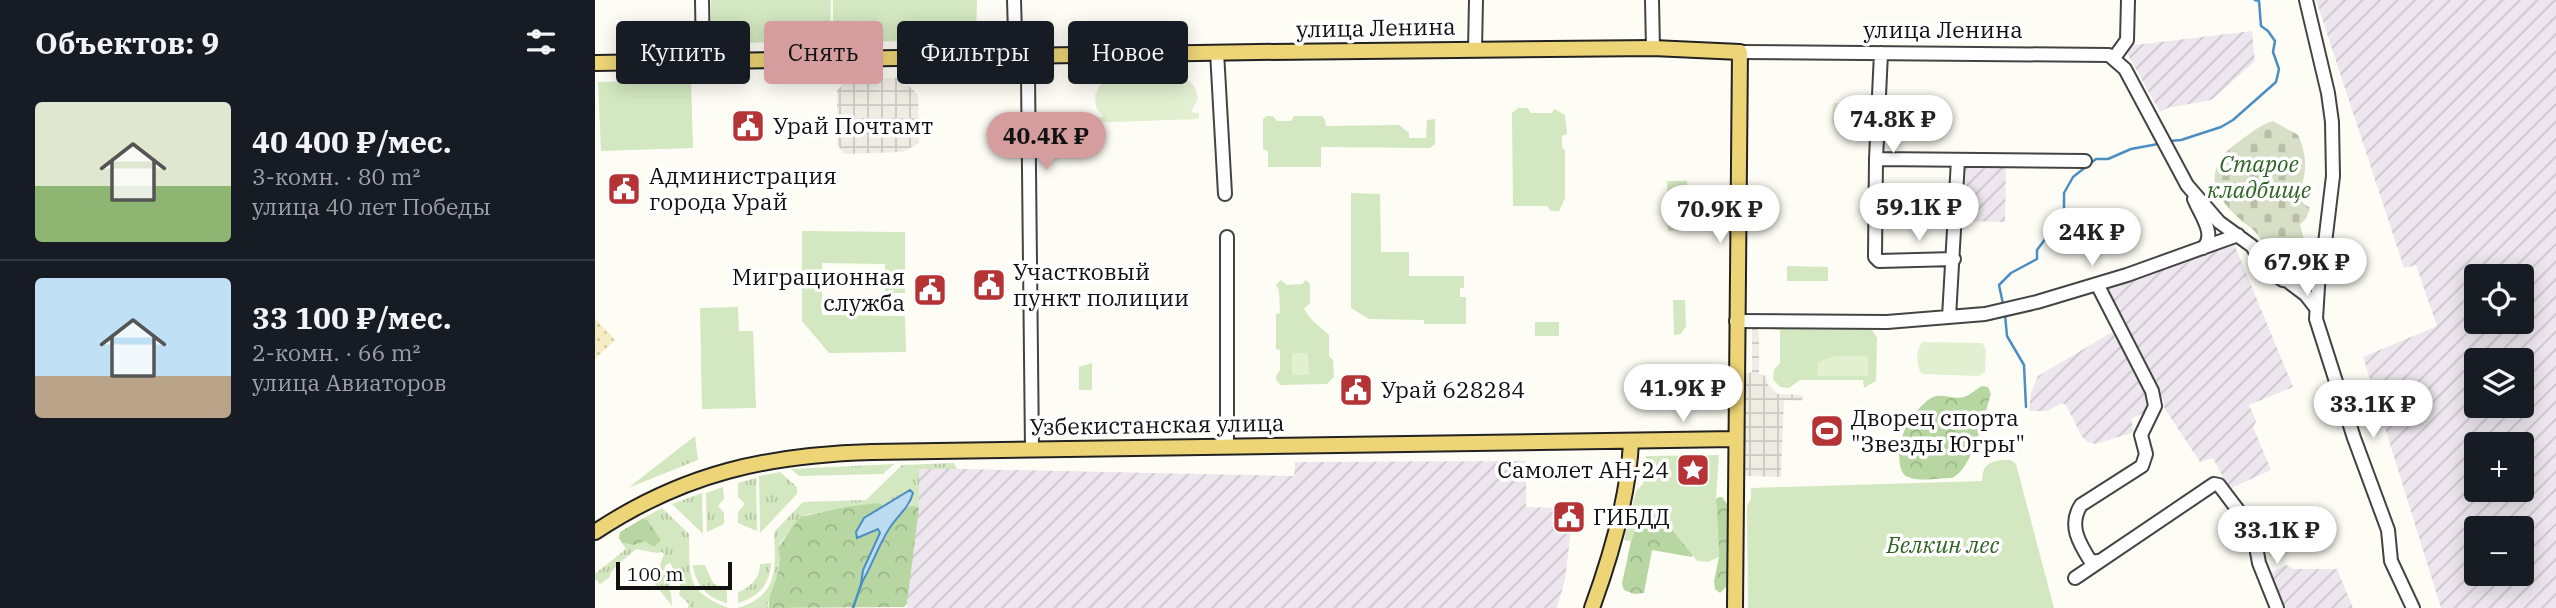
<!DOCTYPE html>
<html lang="ru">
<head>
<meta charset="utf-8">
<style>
	body { margin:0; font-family:"IBM Plex Serif",serif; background:#242831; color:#f1f3f6; height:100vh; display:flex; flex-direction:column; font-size:26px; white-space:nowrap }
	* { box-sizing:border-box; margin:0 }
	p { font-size:23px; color:#9ea1a6 }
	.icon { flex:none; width:38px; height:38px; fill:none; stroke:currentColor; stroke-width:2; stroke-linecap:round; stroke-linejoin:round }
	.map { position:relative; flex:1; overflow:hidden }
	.details { display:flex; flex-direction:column; background:#171b24; width:595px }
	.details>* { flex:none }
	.banner { position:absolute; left:21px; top:21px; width:665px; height:63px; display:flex; gap:14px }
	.tools { position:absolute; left:1869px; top:264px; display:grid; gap:14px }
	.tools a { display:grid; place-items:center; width:70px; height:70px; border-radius:7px; background:#171b24; box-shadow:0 4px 18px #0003; font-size:35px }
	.scale { position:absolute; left:21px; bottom:18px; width:116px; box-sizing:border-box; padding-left:7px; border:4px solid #111; border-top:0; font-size:19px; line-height:24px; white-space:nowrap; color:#111; -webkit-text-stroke:5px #fff; paint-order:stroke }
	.price { position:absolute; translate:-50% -60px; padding:0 16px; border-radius:24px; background:#fff; color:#222; font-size:23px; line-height:46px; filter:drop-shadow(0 2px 4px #0008) }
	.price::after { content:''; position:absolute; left:50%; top:42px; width:21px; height:16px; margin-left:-10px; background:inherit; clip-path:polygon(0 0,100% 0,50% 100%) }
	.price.active { background:#d69d9f; color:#111 }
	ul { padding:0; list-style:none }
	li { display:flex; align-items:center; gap:21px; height:175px; padding:0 35px }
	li+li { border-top:2px solid #363941 }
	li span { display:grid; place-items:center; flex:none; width:196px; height:140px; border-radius:7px; color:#555 }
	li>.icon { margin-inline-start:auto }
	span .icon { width:84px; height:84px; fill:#fffc; stroke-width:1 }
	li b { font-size:30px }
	h2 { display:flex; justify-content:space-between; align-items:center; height:84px; padding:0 35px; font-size:30px }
	.tag { padding:0 24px; border-radius:7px; background:#171b24; box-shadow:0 4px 18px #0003; font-size:24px; line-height:63px }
	.tag.active { background:#d69d9f; color:#111 }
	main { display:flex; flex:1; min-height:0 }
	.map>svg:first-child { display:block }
</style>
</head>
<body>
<main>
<section class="details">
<h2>Объектов: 9<svg class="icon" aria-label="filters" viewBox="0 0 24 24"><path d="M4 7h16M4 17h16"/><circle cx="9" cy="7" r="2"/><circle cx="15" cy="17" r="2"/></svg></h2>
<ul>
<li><span style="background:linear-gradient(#dfe7d0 60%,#8fb573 0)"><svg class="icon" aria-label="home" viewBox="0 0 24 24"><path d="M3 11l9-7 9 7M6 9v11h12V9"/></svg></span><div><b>40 400 ₽/мес.</b><p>3-комн. · 80 m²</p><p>улица 40 лет Победы</p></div></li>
<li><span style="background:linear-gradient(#bfe0f5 70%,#b9a48a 0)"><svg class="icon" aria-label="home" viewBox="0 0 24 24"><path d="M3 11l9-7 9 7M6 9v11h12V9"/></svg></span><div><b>33 100 ₽/мес.</b><p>2-комн. · 66 m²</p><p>улица Авиаторов</p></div></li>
</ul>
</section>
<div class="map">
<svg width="1961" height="608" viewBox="0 0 1961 608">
	<defs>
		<pattern id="industrial-furrows" width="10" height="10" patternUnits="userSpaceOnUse" patternTransform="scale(1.75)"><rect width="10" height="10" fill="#ede6ee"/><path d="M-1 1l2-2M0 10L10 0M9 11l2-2" fill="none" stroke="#cac4cb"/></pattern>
		<pattern id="grass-tufts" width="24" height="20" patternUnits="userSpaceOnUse" patternTransform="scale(1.75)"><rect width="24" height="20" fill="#d3e7c0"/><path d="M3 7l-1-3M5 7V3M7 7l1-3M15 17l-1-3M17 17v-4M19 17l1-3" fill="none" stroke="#b4c5a4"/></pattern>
		<pattern id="forest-crowns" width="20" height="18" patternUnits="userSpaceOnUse" patternTransform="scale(1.75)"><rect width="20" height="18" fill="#b7d6a1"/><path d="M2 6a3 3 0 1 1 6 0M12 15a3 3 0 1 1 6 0" fill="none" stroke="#9cb78a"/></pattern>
		<pattern id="sand-dots" width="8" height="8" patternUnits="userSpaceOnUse" patternTransform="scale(1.75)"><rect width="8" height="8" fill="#f6edc5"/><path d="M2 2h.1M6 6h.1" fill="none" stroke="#d2caa8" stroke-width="1.8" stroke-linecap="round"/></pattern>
		<pattern id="cemetery-stones" width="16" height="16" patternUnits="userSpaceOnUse" patternTransform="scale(1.75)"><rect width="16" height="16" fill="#d7e0c6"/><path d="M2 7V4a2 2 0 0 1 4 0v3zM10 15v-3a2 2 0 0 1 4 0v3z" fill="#b8bfa9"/></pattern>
		<pattern id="plaza-grid" width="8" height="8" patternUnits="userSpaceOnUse" patternTransform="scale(1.75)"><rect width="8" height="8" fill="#efece3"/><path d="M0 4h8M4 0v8" fill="none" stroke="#ccc9c2"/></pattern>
	</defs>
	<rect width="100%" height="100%" fill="#fefdf5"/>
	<path fill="url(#industrial-furrows)" fill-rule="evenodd" d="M1721 0H1961V608H1846L1768 357 1842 326 1821 265 1809 268ZM1881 276H1927V322H1881ZM1881 360H1927V406H1881ZM1927 444V490H1881V444ZM1927 528V574H1881V528Z
		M1657 31 1660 61 1621 96 1616 100 1572 108 1565 112 1533 55 1532 46Z
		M1370 167H1411L1410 222 1371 221Z
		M1638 241 1698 387 1654 405 1661 421 1658 427 1676 470 1634 489 1618 458 1605 462 1568 406 1569 402 1511 290 1514 286Z
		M1519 331 1537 361 1557 406 1554 410 1536 419 1539 432 1501 444 1492 442 1486 435 1471 405 1467 403 1452 411H1434L1436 393 1443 376Z
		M931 461V507L967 508 965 527 976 529 970 580 962 608H312L323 468 699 476 700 462Z
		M1691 565 1698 569H1742L1758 608H1689L1675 573Z"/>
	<path fill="url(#grass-tufts)" d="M100 436 103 460 33 488Z
		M359 463 362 469H324V507H312L315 504V490L288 507 287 504 283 503 210 515 185 543 183 581 172 605 174 608H142C183 596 181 570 179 532L208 502 271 500 307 465Z
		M299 464 288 474 204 476 196 469Z
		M185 472 202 487V494L165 533 164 476Z
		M161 478 162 531 143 523V512L150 504 143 497V483Z
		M128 487 129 499 123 506 129 513V524L112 532 111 493Z
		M107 493 108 534 77 504Z
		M67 508 94 534C95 578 90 590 133 608H93L94 604 84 595 86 586 81 581 77 582 73 587 76 593 77 606 59 583 71 572 74 573 79 570 75 563 70 566V570H67L65 565 69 554 67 552 62 553 41 549 22 565 15 574V577L5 584 0 579V574L31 549 27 543 32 544 47 519 41 522Z
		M176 563C175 584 164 597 143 603V592C155 588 165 578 165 564Z
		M98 565H110L118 583 132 591V603C112 598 101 586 98 565Z"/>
	<path fill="url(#forest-crowns)" d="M1387 386 1393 387 1396 394C1389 415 1378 469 1357 478 1345 478 1325 482 1313 477 1300 472 1304 442 1309 432 1313 421 1326 404 1336 398 1346 392 1358 400 1369 397 1374 396 1381 389 1387 386Z
		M1124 497H1127L1132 504 1133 585 1125 593 1120 589 1119 581 1124 557 1121 499Z
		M283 503 287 504 288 507 269 518 267 537 279 529H283L285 533 268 570 267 582C277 565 295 513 313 507 317 506 321 507 324 507L312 604 309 607 174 608C171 594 190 572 183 548L205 517 251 507Z
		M1055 510 1072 523 1098 555 1097 557 1057 550 1049 593 1039 594 1029 590 1027 584 1036 541 1046 514Z
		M47 519 52 520 66 540 59 547 50 541 39 545 27 543 24 538 25 532Z"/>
	<path fill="url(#sand-dots)" d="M0 318 20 340 0 359Z"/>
	<path fill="url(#cemetery-stones)" d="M1678 121 1703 135C1708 145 1711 158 1710 169 1709 182 1704 190 1708 203L1715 208 1711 219 1705 224 1709 240 1700 250C1693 250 1686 252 1679 250 1670 248 1664 234 1656 228 1620 201 1601 170 1646 140 1657 132 1665 125 1678 121Z"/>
	<path fill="#d3e7c0" d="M116 0H236L235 40 116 44Z
		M238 0H382L381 40 249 42 238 30Z
		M96 79 98 148 6 151 3 82Z
		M923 108H932L936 113H957L959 109 970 115 972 134 967 136V148L970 150V198L964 211H956L952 206H918L917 113Z
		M672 116H678L682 121H696L699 116H727L730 120 731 126 804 125 814 133V138H831L832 120 840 119V144L835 148 726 147V167H673V151L668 149V119Z
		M1072 181H1092V230L1073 231Z
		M756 193 785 194 786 252H814V276H869V288H865V297H871V324H829V320L774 319 756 308Z
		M207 231 310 232V293H290V264L227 263V315L310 316 311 352 234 353 207 321Z
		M1192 266 1233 267V281H1192Z
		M686 280 692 285 707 284 711 280 715 284V303L709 309 716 319 734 335V356L738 360 739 377 732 384 686 385 681 380V376L685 370V350L681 349V314L685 313 684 291 681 285Z
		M1078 300H1090L1091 326 1086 334 1079 335Z
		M143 307 144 331H158L161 408 107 409 105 308Z
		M940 322H964V336H940Z
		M1181 327 1276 328 1282 338 1281 381 1269 388 1268 380H1205L1194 388 1185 387 1178 379 1179 370 1185 363V330H1180Z
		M497 363V390H484V367Z
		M1124 455 1121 499 1124 557 1113 562 1102 561 1072 523 1055 510 1046 514 1036 541 1029 540 1041 491 1048 484 1051 456Z
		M1405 460H1416L1421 464 1459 608H1153L1152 506 1156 499V488L1387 481C1388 467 1390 464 1405 460Z"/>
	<path fill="#e3efd1" d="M583 77C596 79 602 87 603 99L596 112 604 113V119L490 123 485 126V118L508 117 501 107 500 95 505 85 519 79Z
		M1238 103 1274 104V123H1237Z
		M1328 342 1387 343 1391 349 1390 372 1384 376 1327 374C1321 367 1320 348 1328 342Z
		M697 353H713L714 375H697Z
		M1241 356H1273V376H1222L1223 362Z"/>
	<path fill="url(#plaza-grid)" d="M301 78 309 86 312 84 323 95 324 143 308 152 249 154 242 144V90L253 79Z
		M1160 326 1164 332V374L1171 376 1173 385 1183 394 1208 395 1207 401 1189 400 1186 477 1148 476 1149 374 1157 372V329Z"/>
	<path fill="#bddcf2" stroke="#4b8ec3" stroke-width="2" d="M315 490 318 493C314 508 302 516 294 529 283 546 277 566 266 584L268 570 285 533 283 529 262 538 261 532 269 518Z"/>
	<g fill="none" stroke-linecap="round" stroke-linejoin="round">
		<path stroke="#4b8ec3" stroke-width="2.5" d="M1575 141 1586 140 1626 127 1638 120 1681 82 1684 69 1678 52 1680 41 1673 31 1666 26 1664 1 1660 0
			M1408 304 1404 285 1416 273 1442 259V250L1469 214V193L1478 177 1501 159H1513L1536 149 1563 144
			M1410 315 1412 336 1429 365 1431 407
			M258 608 267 582"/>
		<defs>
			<path id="minor" d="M107 0 108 60
				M419 0 420 33 433 75 437 450
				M1057 0 1058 48
				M880 50 881 0
				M622 52 630 194
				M1145 52 1514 55 1530 69 1592 185 1624 222 1657 246 1671 269 1688 280 1703 283 1717 277 1724 271 1728 260 1738 176 1737 122 1733 93 1711 0
				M1286 53 1281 159 1280 257 1284 261 1359 259
				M1519 58 1532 40 1533 0
				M1281 159 1490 161
				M1599 199C1605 214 1622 235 1608 248
				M632 237V447
				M1724 271 1721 319 1759 438 1793 530 1796 561 1818 608
				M1695 283 1711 295 1721 308
				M1502 284 1557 391 1560 406 1546 435 1551 454 1547 466 1486 505C1473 525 1484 543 1496 562L1503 561
				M1354 317 1363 160
				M1141 321 1292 322 1390 314 1442 302 1532 275 1643 235
				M1480 578 1619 484 1624 485 1658 530 1664 563 1682 608"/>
			<path id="major" d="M0 63 663 52 1058 48 1145 52 1140 608
				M0 532C89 473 172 455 277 452L1140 439
				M997 608C1016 556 1033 498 1036 443"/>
		</defs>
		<use href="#minor" stroke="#444" stroke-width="16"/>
		<use href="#major" stroke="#222" stroke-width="18"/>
		<use href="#minor" stroke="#fff" stroke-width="12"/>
		<use href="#major" stroke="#edd476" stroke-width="14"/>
	</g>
	<defs>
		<symbol id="civic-square" viewBox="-11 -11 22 22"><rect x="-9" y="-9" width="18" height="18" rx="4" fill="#b63335" stroke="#fff"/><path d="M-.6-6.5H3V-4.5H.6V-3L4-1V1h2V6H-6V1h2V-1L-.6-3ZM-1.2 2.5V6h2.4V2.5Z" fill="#fff"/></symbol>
		<symbol id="stadium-square" viewBox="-11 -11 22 22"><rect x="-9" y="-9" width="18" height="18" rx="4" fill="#b63335" stroke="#fff"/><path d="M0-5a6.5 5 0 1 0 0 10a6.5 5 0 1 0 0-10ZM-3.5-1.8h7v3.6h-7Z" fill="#fff"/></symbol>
		<symbol id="sight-square" viewBox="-11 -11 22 22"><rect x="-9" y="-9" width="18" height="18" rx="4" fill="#b63335" stroke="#fff"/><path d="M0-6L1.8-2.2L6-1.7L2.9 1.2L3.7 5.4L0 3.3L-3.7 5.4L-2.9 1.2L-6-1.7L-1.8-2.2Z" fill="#fff"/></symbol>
	</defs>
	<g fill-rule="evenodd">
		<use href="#civic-square" x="134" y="107" width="38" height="38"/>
		<use href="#civic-square" x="10" y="170" width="38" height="38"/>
		<use href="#civic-square" x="375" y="266" width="38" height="38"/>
		<use href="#civic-square" x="316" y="271" width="38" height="38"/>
		<use href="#civic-square" x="742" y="371" width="38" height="38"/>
		<use href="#stadium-square" x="1213" y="412" width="38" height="38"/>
		<use href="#sight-square" x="1079" y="451" width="38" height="38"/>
		<use href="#civic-square" x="955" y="498" width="38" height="38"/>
	</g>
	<g text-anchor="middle" stroke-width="7" stroke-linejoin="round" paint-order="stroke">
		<g font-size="23" fill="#111" stroke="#fff">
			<text transform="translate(781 28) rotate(-1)" y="8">улица Ленина</text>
			<text x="1348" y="38">улица Ленина</text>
			<text transform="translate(562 425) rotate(-1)" y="8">Узбекистанская улица</text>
		</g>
		<g font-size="23" fill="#111" stroke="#fff" text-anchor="start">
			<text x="178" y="134">Урай Почтамт</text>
			<text x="54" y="184">Администрация<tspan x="54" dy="26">города Урай</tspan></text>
			<text x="418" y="280">Участковый<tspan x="418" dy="26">пункт полиции</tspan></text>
			<text x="310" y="285" text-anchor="end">Миграционная<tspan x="310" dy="26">служба</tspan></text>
			<text x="786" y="398">Урай 628284</text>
			<text x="1256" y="426">Дворец спорта<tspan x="1256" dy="26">"Звезды Югры"</tspan></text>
			<text x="1074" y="478" text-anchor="end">Самолет АН-24</text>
			<text x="998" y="525">ГИБДД</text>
		</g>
		<g font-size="23" font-style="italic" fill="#306425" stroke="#fff">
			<text x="1664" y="172">Старое<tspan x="1664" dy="26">кладбище</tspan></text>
			<text x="1348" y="553">Белкин лес</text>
		</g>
	</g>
</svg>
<div class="tools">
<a><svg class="icon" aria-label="locate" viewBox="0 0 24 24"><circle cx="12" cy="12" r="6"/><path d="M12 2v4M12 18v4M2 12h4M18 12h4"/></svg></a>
<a><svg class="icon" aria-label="layers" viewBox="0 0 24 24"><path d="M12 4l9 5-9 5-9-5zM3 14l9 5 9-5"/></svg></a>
<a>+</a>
<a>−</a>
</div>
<div class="scale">100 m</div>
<b class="price" style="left:1298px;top:155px">74.8K ₽</b>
<b class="price active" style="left:451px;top:172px">40.4K ₽</b>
<b class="price" style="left:1324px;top:243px">59.1K ₽</b>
<b class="price" style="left:1125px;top:245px">70.9K ₽</b>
<b class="price" style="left:1497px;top:268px">24K ₽</b>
<b class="price" style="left:1712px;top:298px">67.9K ₽</b>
<b class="price" style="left:1088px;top:424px">41.9K ₽</b>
<b class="price" style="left:1778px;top:440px">33.1K ₽</b>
<b class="price" style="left:1682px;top:566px">33.1K ₽</b>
<div class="banner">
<a class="tag">Купить</a>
<a class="tag active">Снять</a>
<a class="tag">Фильтры</a>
<a class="tag">Новое</a>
</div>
</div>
</main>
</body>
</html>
